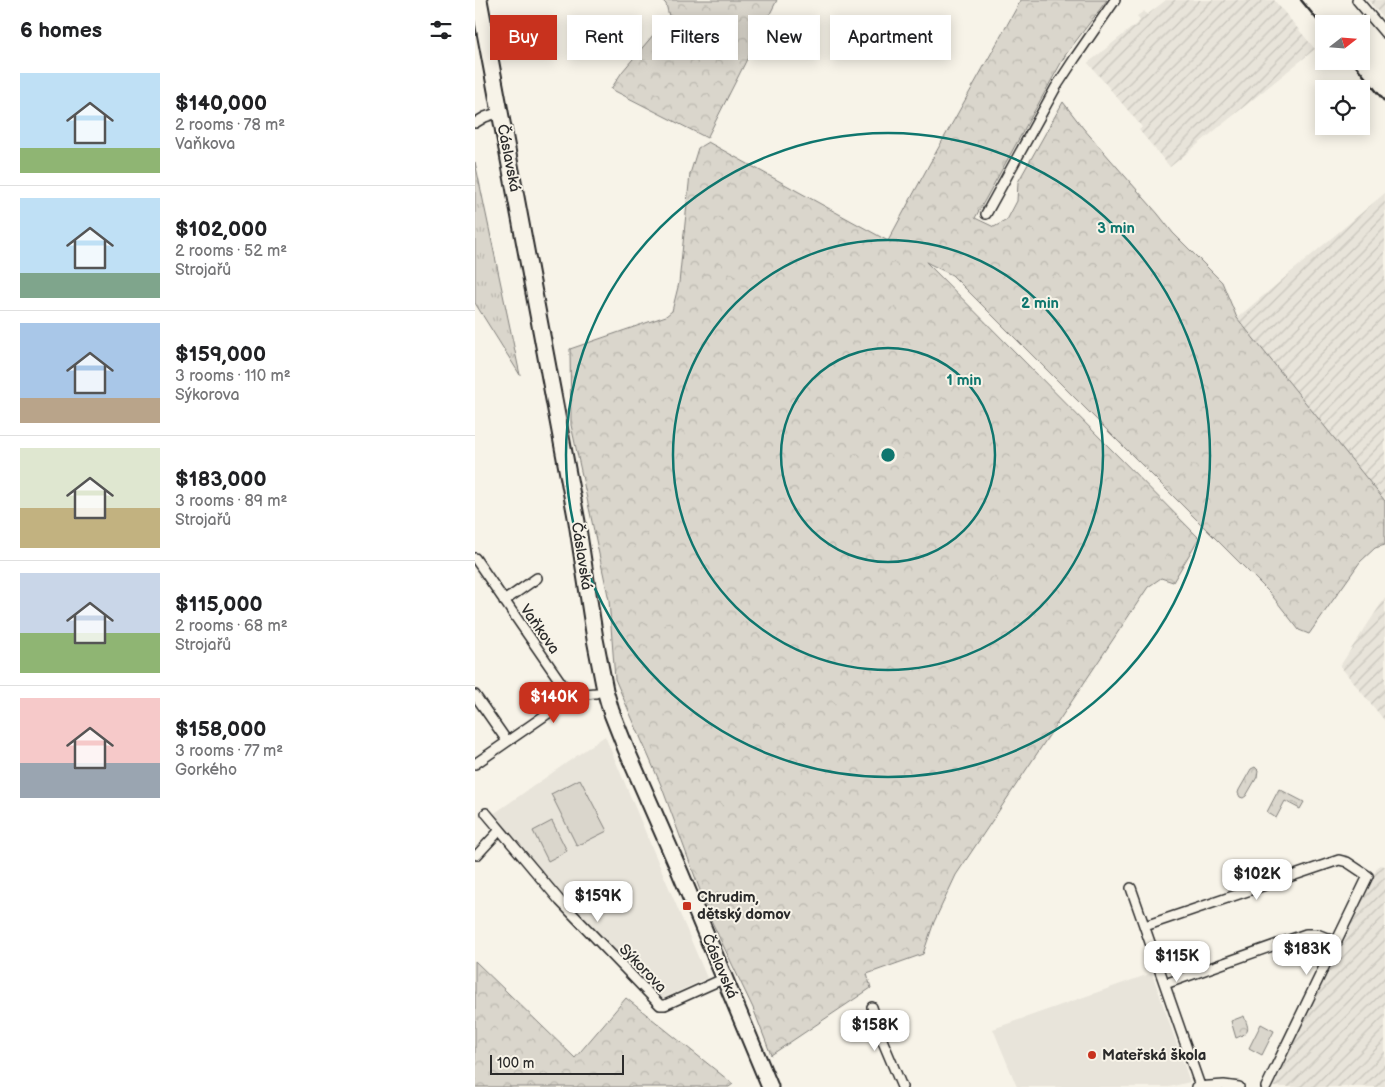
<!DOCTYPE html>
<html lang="en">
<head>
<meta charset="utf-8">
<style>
	body { margin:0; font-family:"Balsamiq Sans",sans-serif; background:#f2f2f2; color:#202124; height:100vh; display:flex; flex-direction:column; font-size:19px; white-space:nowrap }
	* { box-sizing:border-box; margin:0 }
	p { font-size:16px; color:#757577 }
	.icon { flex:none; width:28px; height:28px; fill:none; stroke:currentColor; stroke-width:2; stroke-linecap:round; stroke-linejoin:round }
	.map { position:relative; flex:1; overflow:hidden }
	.panel { display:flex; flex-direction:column; background:#fff; width:475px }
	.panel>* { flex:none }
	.guide { position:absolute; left:15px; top:15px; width:475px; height:45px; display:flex; gap:10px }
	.needle { width:32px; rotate:73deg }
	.controls { position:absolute; left:840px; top:15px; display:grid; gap:10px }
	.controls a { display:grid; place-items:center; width:55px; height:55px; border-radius:0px; background:#fff; box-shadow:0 2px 12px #0003; font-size:25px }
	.scale { position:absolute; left:15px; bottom:12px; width:134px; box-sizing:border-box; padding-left:5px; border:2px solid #2b2b2b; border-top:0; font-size:14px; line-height:18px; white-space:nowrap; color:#2b2b2b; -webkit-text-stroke:4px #f7f3e8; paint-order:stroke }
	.price { position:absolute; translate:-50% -42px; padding:0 11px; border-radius:10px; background:#fff; color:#222; font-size:16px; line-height:32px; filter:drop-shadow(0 1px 2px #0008) }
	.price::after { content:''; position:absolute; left:50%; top:30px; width:15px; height:11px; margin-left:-8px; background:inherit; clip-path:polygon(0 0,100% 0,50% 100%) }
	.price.current { background:#c8321e; color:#fff }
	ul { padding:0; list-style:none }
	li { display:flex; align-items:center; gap:15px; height:125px; padding:0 20px }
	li+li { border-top:1px solid #e0e0e0 }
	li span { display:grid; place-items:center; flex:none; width:140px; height:100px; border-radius:0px; color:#555 }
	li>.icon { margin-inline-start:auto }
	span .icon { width:60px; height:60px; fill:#fffc; stroke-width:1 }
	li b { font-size:21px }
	h2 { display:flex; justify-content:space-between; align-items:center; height:60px; padding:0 20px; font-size:21px }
	.tag { padding:0 18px; border-radius:0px; background:#fff; box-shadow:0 2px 12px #0003; font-size:18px; line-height:45px }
	.tag.current { background:#c8321e; color:#fff }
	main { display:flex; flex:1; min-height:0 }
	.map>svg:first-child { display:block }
</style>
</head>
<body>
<main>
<section class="panel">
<h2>6 homes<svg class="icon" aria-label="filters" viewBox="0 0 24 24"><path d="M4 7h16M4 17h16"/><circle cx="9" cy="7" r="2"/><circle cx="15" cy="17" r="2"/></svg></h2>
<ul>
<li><span style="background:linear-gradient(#bfe0f5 75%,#8fb573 0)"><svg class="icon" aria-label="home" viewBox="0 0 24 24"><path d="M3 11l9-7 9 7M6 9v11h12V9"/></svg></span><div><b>$140,000</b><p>2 rooms · 78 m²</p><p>Vaňkova</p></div></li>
<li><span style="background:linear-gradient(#bfe0f5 75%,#7fa58c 0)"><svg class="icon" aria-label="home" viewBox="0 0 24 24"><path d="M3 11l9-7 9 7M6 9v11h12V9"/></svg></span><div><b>$102,000</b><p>2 rooms · 52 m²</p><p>Strojařů</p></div></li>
<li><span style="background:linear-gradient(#a9c7e8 75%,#b9a48a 0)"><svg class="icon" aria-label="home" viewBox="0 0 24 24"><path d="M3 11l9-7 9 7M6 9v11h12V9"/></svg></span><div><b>$159,000</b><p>3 rooms · 110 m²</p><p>Sýkorova</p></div></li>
<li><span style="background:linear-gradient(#dfe7d0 60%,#c2b280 0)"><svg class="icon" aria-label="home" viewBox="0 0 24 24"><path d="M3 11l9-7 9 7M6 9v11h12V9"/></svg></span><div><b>$183,000</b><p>3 rooms · 89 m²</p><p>Strojařů</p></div></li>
<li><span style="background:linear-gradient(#c9d6e8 60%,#8fb573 0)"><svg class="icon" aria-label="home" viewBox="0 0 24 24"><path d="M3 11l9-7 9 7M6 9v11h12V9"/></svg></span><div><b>$115,000</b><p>2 rooms · 68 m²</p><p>Strojařů</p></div></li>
<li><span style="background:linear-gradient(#f6c9c9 65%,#9aa5b1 0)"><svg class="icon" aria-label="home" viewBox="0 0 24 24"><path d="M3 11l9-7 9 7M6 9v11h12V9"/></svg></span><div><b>$158,000</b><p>3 rooms · 77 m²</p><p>Gorkého</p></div></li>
</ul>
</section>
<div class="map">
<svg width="910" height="1087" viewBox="0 0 910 1087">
	<defs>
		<pattern id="industrial-furrows" width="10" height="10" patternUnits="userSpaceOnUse" patternTransform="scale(1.25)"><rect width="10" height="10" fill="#e8e4da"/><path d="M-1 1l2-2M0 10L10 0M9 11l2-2" fill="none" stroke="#c7c4bb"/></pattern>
		<pattern id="grass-tufts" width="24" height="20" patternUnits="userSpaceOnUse" patternTransform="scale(1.25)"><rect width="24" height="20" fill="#dad6cc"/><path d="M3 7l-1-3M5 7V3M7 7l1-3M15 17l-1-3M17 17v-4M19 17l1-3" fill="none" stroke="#bbb8af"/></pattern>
		<pattern id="forest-crowns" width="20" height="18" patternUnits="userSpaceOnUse" patternTransform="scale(1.25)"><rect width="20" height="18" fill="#dad6cc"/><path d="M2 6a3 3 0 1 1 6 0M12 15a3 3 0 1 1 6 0" fill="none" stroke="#bbb8af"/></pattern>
	</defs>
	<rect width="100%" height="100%" fill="#f7f3e8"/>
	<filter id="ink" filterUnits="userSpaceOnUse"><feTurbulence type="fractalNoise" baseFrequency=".02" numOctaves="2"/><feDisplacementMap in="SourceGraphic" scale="10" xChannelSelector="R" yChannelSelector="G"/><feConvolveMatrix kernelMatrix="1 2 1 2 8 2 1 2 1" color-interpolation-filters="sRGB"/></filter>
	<g filter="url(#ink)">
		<path fill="#e8e4da" d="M130 736 232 978 187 999 89 898 17 815Z
			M677 973 715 1082 694 1087H542L518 1029Z"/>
		<path fill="url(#industrial-furrows)" d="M691 0H799L840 49 695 167 664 130 667 127 613 63 665 21 662 16 669 11 672 15Z
			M893 0H910V20Z
			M910 193V502L762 318Z
			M910 598V721L865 666Z
			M905 865 910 866V1087H798L902 868Z"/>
		<path fill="url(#grass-tufts)" stroke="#82807c" d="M0 162 45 375 0 303Z"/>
		<path fill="url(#forest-crowns)" stroke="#82807c" d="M187 0H302L232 138 136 89 147 72 194 16 191 4Z
			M546 0H632L591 54 500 218 519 227 532 220 542 201 543 182 588 102 608 128 683 214 698 233 747 282 762 318 910 501V545L900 548 885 562 834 634 824 630 795 593 477 275 451 262 724 538 698 582 686 578 673 587 481 875 459 922 448 954 392 974 396 988 296 1055 278 1008 236 920 186 785 140 679 134 600 96 425 95 349 191 316 197 311 204 283 215 174 223 148 233 142 413 241 455 163Z
			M780 767 783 770 782 777 771 796 768 798 765 797 763 793 764 790 776 769Z
			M804 789 829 802 825 809 810 801 801 818 792 812Z
			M0 961 100 1058 151 998 258 1084 254 1087H0Z
			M769 1016C774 1030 776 1032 761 1038L756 1021Z"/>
		<path fill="#dad6cc" stroke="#82807c" d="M105 779 132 831 102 846 76 794Z
			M77 821 92 851 73 861 58 831Z
			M786 1024 799 1031 787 1055 774 1048Z"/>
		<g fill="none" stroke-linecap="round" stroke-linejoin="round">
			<defs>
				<path id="minor" d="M882 0 910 33
					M0 123 10 117 25 112
					M511 214 581 87 600 58 640 0
					M0 558 89 687C99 696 109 694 121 693
					M29 601 62 578
					M0 695 32 741
					M0 764 85 705 89 697V687
					M11 813 85 901 185 1005H190L250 978
					M2 855 25 830
					M656 888 725 1086
					M670 926 864 860 872 862 893 876 791 1087
					M690 984 831 934H842L862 942
					M397 1007 408 1042 427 1087
					M721 1087 749 1085 764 1087"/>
				<path id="primary" d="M4 0 102 522 120 639 130 690 136 711 151 749 202 865 295 1087"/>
			</defs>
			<use href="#minor" stroke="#2b2b2b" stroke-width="12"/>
			<use href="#primary" stroke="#2b2b2b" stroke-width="19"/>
			<use href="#minor" stroke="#f7f3e8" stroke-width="9"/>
			<use href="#primary" stroke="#f7f3e8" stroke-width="15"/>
			<path stroke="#2b2b2b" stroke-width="2.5" d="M826 0 849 28
				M877 61 910 102"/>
		</g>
	</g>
	<g fill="none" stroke="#0f766e" stroke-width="2.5">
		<circle cx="413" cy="455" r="107"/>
		<circle cx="413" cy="455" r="215"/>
		<circle cx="413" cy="455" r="322"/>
	</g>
	<g fill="#c8321e" stroke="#f7f3e8" stroke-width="2">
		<rect x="207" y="901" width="10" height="10" rx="2.5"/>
		<circle cx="617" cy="1055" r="5"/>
	</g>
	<g text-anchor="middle" stroke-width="4" stroke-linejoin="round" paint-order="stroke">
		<g font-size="15" fill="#2b2b2b" stroke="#f7f3e8">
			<text transform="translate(34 158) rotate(79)" y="5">Čáslavská</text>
			<text transform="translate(107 556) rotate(81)" y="5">Čáslavská</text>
			<text transform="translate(65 629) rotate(55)" y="5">Vaňkova</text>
			<text transform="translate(245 966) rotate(67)" y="5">Čáslavská</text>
			<text transform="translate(168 968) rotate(46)" y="5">Sýkorova</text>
		</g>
		<g font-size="15" font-weight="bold" fill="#2b2b2b" stroke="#f7f3e8" text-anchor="start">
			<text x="222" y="902">Chrudim,<tspan x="222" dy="17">dětský domov</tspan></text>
			<text x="627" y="1060">Mateřská škola</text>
		</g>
	</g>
	<circle cx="413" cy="455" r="8" fill="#0f766e" stroke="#f7f3e8" stroke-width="2.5"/>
	<g font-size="15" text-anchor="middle" font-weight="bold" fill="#0f766e" stroke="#f7f3e8" stroke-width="4" stroke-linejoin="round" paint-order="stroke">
		<text x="641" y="233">3 min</text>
		<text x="565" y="308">2 min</text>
		<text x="489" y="385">1 min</text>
	</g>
</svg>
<div class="controls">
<a><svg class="needle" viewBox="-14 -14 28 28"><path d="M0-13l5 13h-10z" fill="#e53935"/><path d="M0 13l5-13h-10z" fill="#757577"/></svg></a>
<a><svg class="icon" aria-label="locate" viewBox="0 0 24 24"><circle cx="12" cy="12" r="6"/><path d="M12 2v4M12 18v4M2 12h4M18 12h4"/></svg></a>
</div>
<div class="scale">100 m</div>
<b class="price current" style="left:79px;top:724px">$140K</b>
<b class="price" style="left:782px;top:901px">$102K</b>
<b class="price" style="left:123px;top:923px">$159K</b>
<b class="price" style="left:832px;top:976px">$183K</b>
<b class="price" style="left:702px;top:983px">$115K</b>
<b class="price" style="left:400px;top:1052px">$158K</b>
<div class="guide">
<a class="tag current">Buy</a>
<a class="tag">Rent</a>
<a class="tag">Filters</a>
<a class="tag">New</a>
<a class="tag">Apartment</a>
</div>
</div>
</main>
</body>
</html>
